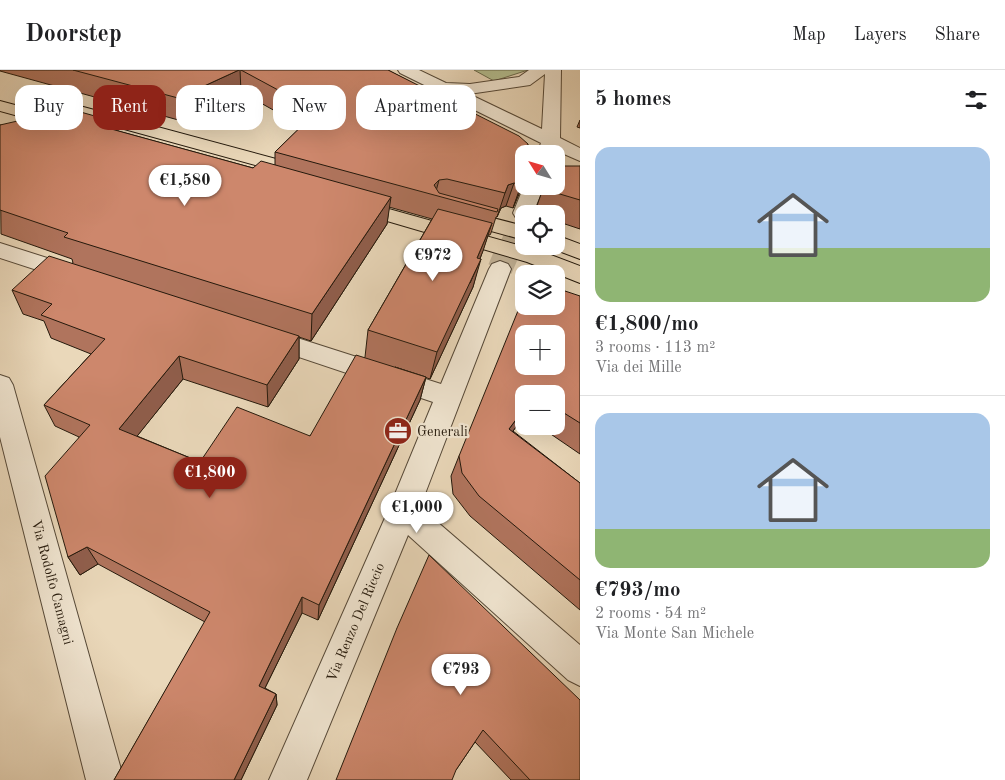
<!DOCTYPE html>
<html lang="en">
<head>
<meta charset="utf-8">
<style>
	body { margin:0; font-family:"Old Standard TT",serif; background:#f2f2f2; color:#202124; height:100vh; display:flex; flex-direction:column; font-size:19px; white-space:nowrap }
	* { box-sizing:border-box; margin:0 }
	p { font-size:16px; color:#757577 }
	.icon { flex:none; width:28px; height:28px; fill:none; stroke:currentColor; stroke-width:2; stroke-linecap:round; stroke-linejoin:round }
	.map { position:relative; flex:1; overflow:hidden }
	.panel { display:flex; flex-direction:column; background:#fff; width:425px }
	.panel>* { flex:none }
	.hud { position:absolute; left:15px; top:15px; width:475px; height:45px; display:flex; gap:10px }
	.needle { width:32px; rotate:307deg }
	.fabs { position:absolute; left:515px; top:75px; display:grid; gap:10px }
	.fabs a { display:grid; place-items:center; width:50px; height:50px; border-radius:10px; background:#fff; box-shadow:0 5px 20px #0002; font-size:25px }
	.price { position:absolute; translate:-50% -42px; padding:0 11px; border-radius:18px; background:#fff; color:#222; font-size:16px; line-height:32px; filter:drop-shadow(0 1px 2px #0008) }
	.price::after { content:''; position:absolute; left:50%; top:30px; width:15px; height:11px; margin-left:-8px; background:inherit; clip-path:polygon(0 0,100% 0,50% 100%) }
	.price.selected { background:#8f2418; color:#fff }
	ul { padding:0; list-style:none }
	li { display:grid; align-content:center; gap:10px; height:265px; padding:0 15px }
	li+li { border-top:1px solid #e0e0e0 }
	li span { display:grid; place-items:center; height:155px; border-radius:15px; color:#555 }
	li>.icon { margin-inline-start:auto }
	span .icon { width:90px; height:90px; fill:#fffc; stroke-width:1 }
	li b { font-size:21px }
	h2 { display:flex; justify-content:space-between; align-items:center; height:60px; padding:0 15px; font-size:21px }
	.pill { padding:0 18px; border-radius:15px; background:#fff; box-shadow:0 5px 20px #0002; font-size:18px; line-height:45px }
	.pill.selected { background:#8f2418; color:#fff }
	header { display:flex; align-items:center; gap:30px; box-sizing:border-box; height:70px; padding:0 25px; background:#fff; border-bottom:1px solid #e0e0e0 }
	header strong { font-size:24px }
	nav { display:flex; gap:28px; margin-inline-start:auto; font-size:18px }
	main { display:flex; flex:1; min-height:0 }
	.map>svg:first-child { display:block }
</style>
</head>
<body>
<header>
<strong>Doorstep</strong>
<nav><a>Map</a><a>Layers</a><a>Share</a></nav>
</header>
<main>
<div class="map">
<svg width="580" height="710" viewBox="0 0 580 710">
	<rect width="100%" height="100%" fill="#ead8ba"/>
	<filter id="stains"><feTurbulence type="fractalNoise" baseFrequency=".004" numOctaves="4"/><feColorMatrix values="0 0 0 0 .2 0 0 0 0 .09 0 0 0 0 .02 0 0 0 .5 -.17"/></filter>
	<radialGradient id="worn" r=".72"><stop offset=".6" stop-color="#630" stop-opacity="0"/><stop offset="1" stop-color="#630" stop-opacity=".3"/></radialGradient>
	<path fill="#b5bf91" stroke="#6c6c4e" d="M474 0H528L494 11Z"/>
	<g fill="none" stroke-linecap="round" stroke-linejoin="round">
		<path stroke="#c2b297" stroke-width="19" stroke-dasharray="19 9" stroke-linecap="butt" d="M510 174 523 143"/>
		<path stroke="#c2b297" stroke-width="25" stroke-dasharray="25 12" stroke-linecap="butt" d="M500 199 511 173"/>
		<defs>
			<path id="minor" d="M398 0H419L446 13 470 14 519 7 529 0H561L560 68 580 78V91L557 81 556 84H537L541 73 400 3ZM545 4 542 59 469 24 530 15Z
				M524 116H544L533 143 524 144 523 149 516 148 513 143Z
				M0 173 85 200 88 205 85 210 77 213 0 188Z
				M500 191 508 194 511 199 420 437 580 575V616L568 610 408 465 307 710H269L388 441 433 332 254 272 251 266 254 260 263 257 441 314 489 199 492 194Z
				M0 305 9 308 13 315 124 710H86L0 367Z"/>
			<path id="major" d="M50 28 317 100 320 104 317 108 310 110 44 37 41 33 44 29Z
				M0 31 79 52 82 56 79 60 73 61 0 41Z
				M353 129 543 182 580 196V213L527 192 346 139 343 135 346 131Z
				M458 139 524 156V170L451 150 448 145 451 140Z
				M556 165 580 174V189L548 177 556 176Z"/>
		</defs>
		<use href="#minor" stroke="#564938" stroke-width="2"/>
		<use href="#major" stroke="#24190c" stroke-width="2"/>
		<use href="#minor" fill="#f1e6d2" fill-rule="evenodd"/>
		<use href="#major" fill="#ead8ba" fill-rule="evenodd"/>
	</g>
	<path fill="#b0745d" stroke="#24190c" fill-rule="evenodd" d="M0 0H388L528 74 525 84H524V89L521 98H524V109L513 138 506 136 501 138 497 147H496L491 163 490 165H488L480 189 473 217 430 309 395 297 426 307 420 330 318 550 302 543 265 618 276 624 277 635 241 710H114L205 552 98 494 80 505 68 487 79 367 55 356 44 335 91 284 51 268 44 251 23 244 12 220 73 193 72 189 1 164 0 55 118 61 253 98 275 95V82L302 56 241 22 182 51 0 1ZM389 137 432 149 368 260 365 287 310 366 200 392 137 366 183 309 268 337 299 289V267L311 271 387 154Z
		M580 50V58L577 57Z
		M580 96V159L556 151V144H534L544 116Z
		M580 226V384L539 356H556V324H524V346L513 361 580 413V540L470 446 453 424 451 406 459 386Z
		M397 558 580 710H511L475 672 456 700Z"/>
	<path fill="#905e4c" stroke="#24190c" d="M239 0H240L241 22 182 51 178 28Z
		M116 52 122 79 104 57Z
		M524 107 520 122 513 138 521 115Z
		M439 110 435 125 434 115Z
		M514 113 506 136 501 138 497 147 505 123 508 115Z
		M391 127 387 154 311 271 312 244Z
		M492 153 483 181 470 213 481 189 473 217 430 309 437 282Z
		M299 266V289L268 337 267 315Z
		M179 286 183 309 126 380 119 359Z
		M426 307 420 330 318 550 319 535Z
		M524 339V346L499 380 509 359Z
		M87 477 98 494 80 505 68 487Z
		M302 527V543L260 628 259 616Z
		M276 624 277 635 241 710H234Z"/>
	<path fill="#cd876c" stroke="#24190c" fill-rule="evenodd" d="M73 0H239L178 28Z
		M241 0H388L519 66 528 74 525 84H524V86L519 98H524V107L521 115 514 113 508 115 505 123 447 109 439 110 434 115 439 123 498 139 497 142 275 82 317 41Z
		M70 39 116 52 104 57 253 98 261 91 391 127 312 244 64 167 68 163 0 140V55Z
		M556 96H580V130L543 119 544 116H556Z
		M438 139 492 153 477 188 481 189 437 282 368 260Z
		M49 186 299 266 267 315 179 286 119 359 200 392 237 337 310 366 356 285 426 307 319 535 302 527 259 616 276 624 234 710H114L210 542 87 477 68 487 45 406 90 355 44 335 105 269 41 245 52 234 12 220Z
		M556 218 580 226V353L556 338V324H524V339L509 359 580 413V510L479 426 462 403 459 386 524 226V236H556ZM524 264H556V296H524Z
		M429 485 580 630V710H530L483 660 456 700 452 710H336L397 558Z"/>
	<defs>
		<symbol id="office-disc" viewBox="-11 -11 22 22"><circle r="9.5" fill="#8f2418" stroke="#f1e6d2"/><path d="M-6-3h4V-5.5h4V-3h4V5H-6ZM-1-4.5V-3h2v-1.5ZM-6 0V1H6V0Z" fill="#fff"/></symbol>
	</defs>
	<g fill-rule="evenodd">
		<use href="#office-disc" x="382" y="345" width="32" height="32"/>
	</g>
	<g text-anchor="middle" stroke-width="4.5" stroke-linejoin="round" paint-order="stroke">
		<g font-size="14" fill="#24190c" stroke="#f1e6d2" text-anchor="start">
			<text x="417" y="366">Generali</text>
		</g>
		<g font-size="14" fill="#24190c" stroke="#f1e6d2">
			<text transform="translate(53 512) rotate(75)" y="5">Via Rodolfo Camagni</text>
			<text transform="translate(355 552) rotate(-67)" y="5">Via Renzo Del Riccio</text>
		</g>
	</g>
	<rect width="100%" height="100%" filter="url(#stains)"/>
	<rect width="100%" height="100%" fill="url(#worn)"/>
</svg>
<div class="fabs">
<a><svg class="needle" viewBox="-14 -14 28 28"><path d="M0-13l5 13h-10z" fill="#e53935"/><path d="M0 13l5-13h-10z" fill="#757577"/></svg></a>
<a><svg class="icon" aria-label="locate" viewBox="0 0 24 24"><circle cx="12" cy="12" r="6"/><path d="M12 2v4M12 18v4M2 12h4M18 12h4"/></svg></a>
<a><svg class="icon" aria-label="layers" viewBox="0 0 24 24"><path d="M12 4l9 5-9 5-9-5zM3 14l9 5 9-5"/></svg></a>
<a>+</a>
<a>−</a>
</div>
<b class="price" style="left:185px;top:137px">€1,580</b>
<b class="price" style="left:433px;top:212px">€972</b>
<b class="price selected" style="left:210px;top:429px">€1,800</b>
<b class="price" style="left:417px;top:464px">€1,000</b>
<b class="price" style="left:461px;top:626px">€793</b>
<div class="hud">
<a class="pill">Buy</a>
<a class="pill selected">Rent</a>
<a class="pill">Filters</a>
<a class="pill">New</a>
<a class="pill">Apartment</a>
</div>
</div>
<section class="panel">
<h2>5 homes<svg class="icon" aria-label="filters" viewBox="0 0 24 24"><path d="M4 7h16M4 17h16"/><circle cx="9" cy="7" r="2"/><circle cx="15" cy="17" r="2"/></svg></h2>
<ul>
<li><span style="background:linear-gradient(#a9c7e8 65%,#8fb573 0)"><svg class="icon" aria-label="home" viewBox="0 0 24 24"><path d="M3 11l9-7 9 7M6 9v11h12V9"/></svg></span><div><b>€1,800/mo</b><p>3 rooms · 113 m²</p><p>Via dei Mille</p></div></li>
<li><span style="background:linear-gradient(#a9c7e8 75%,#8fb573 0)"><svg class="icon" aria-label="home" viewBox="0 0 24 24"><path d="M3 11l9-7 9 7M6 9v11h12V9"/></svg></span><div><b>€793/mo</b><p>2 rooms · 54 m²</p><p>Via Monte San Michele</p></div></li>
</ul>
</section>
</main>
</body>
</html>
